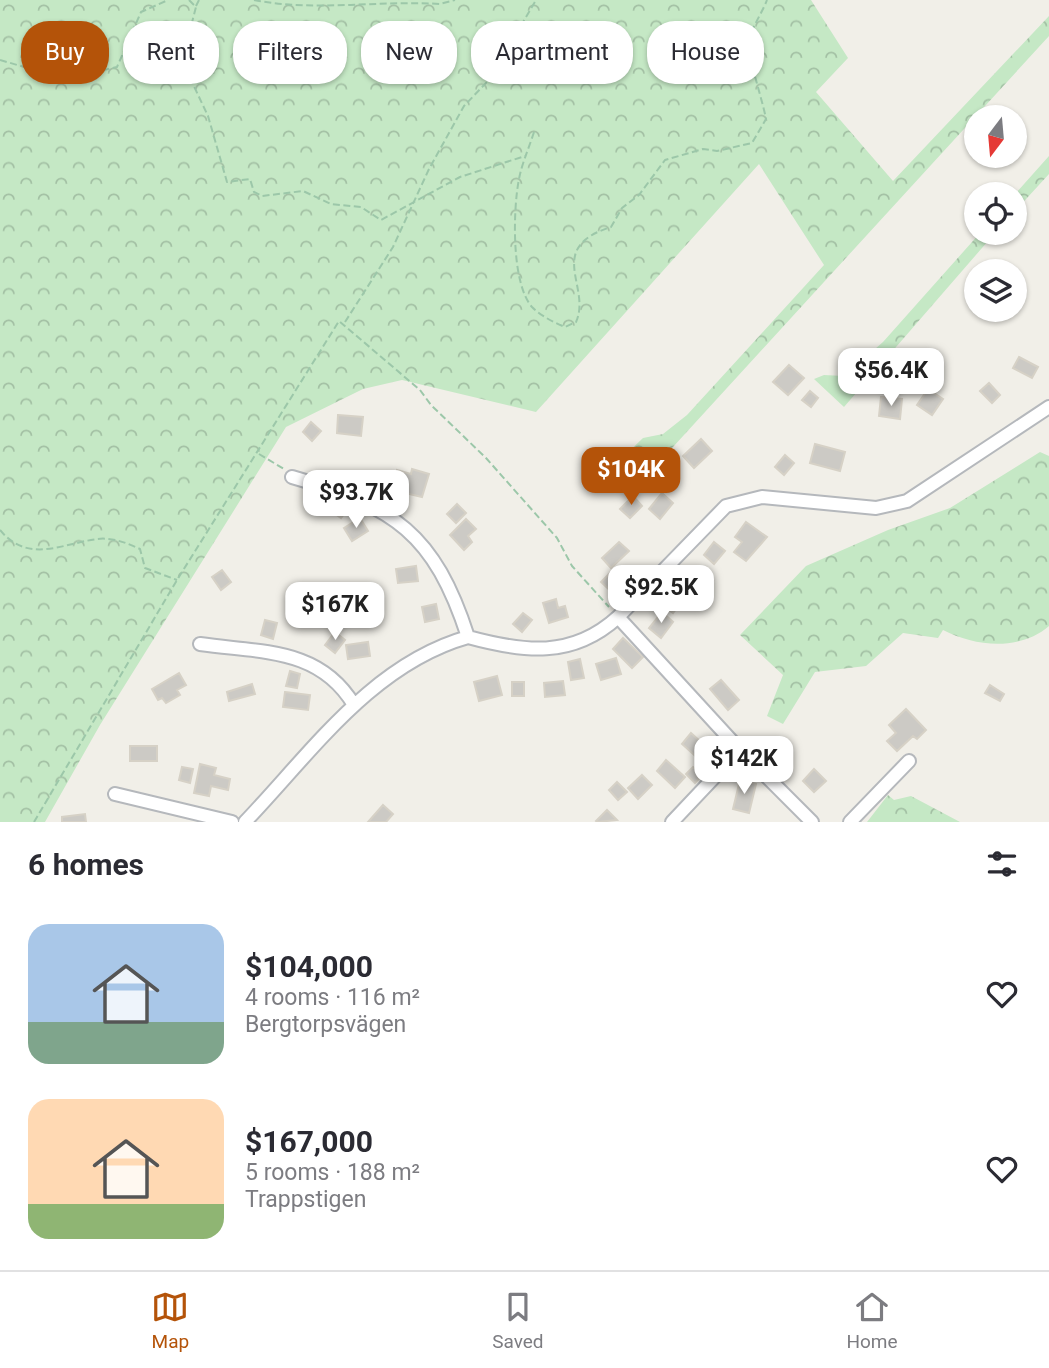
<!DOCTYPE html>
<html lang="en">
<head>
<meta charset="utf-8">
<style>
	body { margin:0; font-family:Roboto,sans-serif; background:#f2f2f3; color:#2b2b33; height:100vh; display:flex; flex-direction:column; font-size:26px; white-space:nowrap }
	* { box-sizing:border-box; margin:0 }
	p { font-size:23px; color:#7c7c81 }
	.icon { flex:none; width:38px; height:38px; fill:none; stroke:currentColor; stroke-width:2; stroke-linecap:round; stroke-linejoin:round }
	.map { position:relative; height:822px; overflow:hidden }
	.sheet { display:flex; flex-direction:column; background:#fff; flex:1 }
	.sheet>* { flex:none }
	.top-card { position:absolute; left:21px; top:21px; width:1008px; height:63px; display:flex; gap:14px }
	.needle { width:46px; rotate:196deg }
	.fabs { position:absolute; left:964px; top:105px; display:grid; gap:14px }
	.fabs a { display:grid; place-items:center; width:63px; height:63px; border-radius:50%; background:#fff; box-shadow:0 2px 5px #0004; font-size:35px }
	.price { position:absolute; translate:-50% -60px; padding:0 16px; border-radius:14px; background:#fff; color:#222; font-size:23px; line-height:46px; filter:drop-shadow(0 2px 4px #0008) }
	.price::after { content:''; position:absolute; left:50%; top:42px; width:21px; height:16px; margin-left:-10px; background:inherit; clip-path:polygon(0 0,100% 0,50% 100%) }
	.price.active { background:#b45309; color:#fff }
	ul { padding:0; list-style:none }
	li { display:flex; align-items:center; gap:21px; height:175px; padding:0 28px }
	li span { display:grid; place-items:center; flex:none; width:196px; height:140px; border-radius:21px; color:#555 }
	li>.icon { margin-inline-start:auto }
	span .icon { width:84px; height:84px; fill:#fffc; stroke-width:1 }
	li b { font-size:30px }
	h2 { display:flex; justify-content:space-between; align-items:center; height:84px; padding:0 28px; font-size:30px }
	.tag { padding:0 24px; border-radius:28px; background:#fff; box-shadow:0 2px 5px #0004; font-size:24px; line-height:63px }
	.tag.active { background:#b45309; color:#fff }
	.menu { display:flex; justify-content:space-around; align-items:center; height:98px; border-top:2px solid #e1e1e2; background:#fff; font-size:19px; color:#7c7c81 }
	.menu a { display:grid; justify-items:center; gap:4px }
	.menu .active { color:#b45309 }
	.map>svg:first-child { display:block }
</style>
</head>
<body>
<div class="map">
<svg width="1049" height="822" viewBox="0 0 1049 822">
	<defs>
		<pattern id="forest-crowns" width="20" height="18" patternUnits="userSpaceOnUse" patternTransform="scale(1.75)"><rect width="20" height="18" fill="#c5e8c5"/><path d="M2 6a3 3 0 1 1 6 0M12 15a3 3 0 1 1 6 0" fill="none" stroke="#a3c0a4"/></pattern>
	</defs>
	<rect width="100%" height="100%" fill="#f1efe8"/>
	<path fill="url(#forest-crowns)" d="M0 0H811L848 58 816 92 893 181 1049 16V36L630 494 602 469 616 464 643 438 663 434 687 415 824 265 759 164 536 412 402 380 363 389 286 427 100 725 45 822H0Z
		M1049 156V174L1015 211V194Z
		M980 233H995L844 407 814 379 824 375 844 376 883 342Z
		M1040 452 1049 456V626C1020 651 976 647 943 630L938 638 903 633 866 666 815 672 783 724 767 716 783 675 740 635 806 566 888 530 950 508Z
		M888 795 894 800 911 796 960 822H867Z"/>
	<path fill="#cccac5" stroke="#d6d1c6" stroke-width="2" d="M1019 357 1038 367 1032 378 1013 368Z
		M789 365 804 378 788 395 773 382Z
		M989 383 1000 395 992 403 980 391Z
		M928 389 943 399 932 415 917 405Z
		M810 391 818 398 811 407 802 400Z
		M881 397 902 399 900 419 879 416Z
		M338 415 363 417 361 436 337 433Z
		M311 422 321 431 312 441 303 432Z
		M701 439 712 451 694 468 683 456Z
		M815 444 845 452 840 471 810 463Z
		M785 455 794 463 784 475 775 467Z
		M412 469 429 474 422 497 405 493 406 487 393 483 397 470 411 474Z
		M662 493 673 503 660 519 649 509Z
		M633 496 642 506 630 518 620 509Z
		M342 501 350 506 341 518 334 513Z
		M457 504 466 513 456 523 447 514Z
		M360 518 368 531 352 541 344 528Z
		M466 519 476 529 468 536 472 542 464 550 450 535Z
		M746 522 767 537 746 561 734 552 742 542 735 537Z
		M619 542 629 551 611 568 602 558Z
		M714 542 725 551 714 564 704 555Z
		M416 566 418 581 398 583 396 569Z
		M222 570 231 582 221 590 212 577Z
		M702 572 713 581 703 594 691 585Z
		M610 573 623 587 615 595 601 582Z
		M666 595 679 605 673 613 660 603Z
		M311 598 313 613 291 615 290 600Z
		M556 599 558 608 565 606 568 617 549 623 543 603Z
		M436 604 439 619 425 622 422 607Z
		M662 612 673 622 661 638 649 628Z
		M523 613 532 620 522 632 513 624Z
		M265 620 277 623 273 639 261 635Z
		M335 632 345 640 335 653 325 645Z
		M623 638 643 657 632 668 613 649Z
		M368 642 370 656 348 659 346 645Z
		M616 658 621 674 601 680 596 664Z
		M580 659 584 678 571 680 568 662Z
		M290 671 300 674 297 688 286 686Z
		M179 673 186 685 177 690 180 695 166 703 162 698 158 700 152 689Z
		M497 676 502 695 479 701 474 682Z
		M721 680 739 700 728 710 710 689Z
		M563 681 565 695 545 697 544 683Z
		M512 682H524V696H512Z
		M252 684 255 694 229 701 227 692Z
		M990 685 1004 694 1000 701 985 693Z
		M285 692 310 695 308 710 283 707Z
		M906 709 926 730 917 739 913 736 897 751 887 741 896 733 889 725Z
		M691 733 710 750 701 761 682 744Z
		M130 746H157V761H130Z
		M666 760 685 777 675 788 657 771Z
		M200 764 216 768 214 775 230 779 228 790 211 786 209 796 194 793Z
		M182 767 193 769 190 783 179 780Z
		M693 767 702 775 695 783 686 774Z
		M814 769 826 781 814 792 803 781Z
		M642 775 652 785 638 799 628 788Z
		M740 780 756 784 749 813 733 809Z
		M617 782 627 792 618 800 609 790Z
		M383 805 393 814 386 822H368Z
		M607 810 617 820 597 822 596 821Z
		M85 814 86 822H62V817Z"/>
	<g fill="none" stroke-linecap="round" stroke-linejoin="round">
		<defs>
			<path id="minor" d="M292 477C395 507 434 533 468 637
				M618 617 740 750 812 822
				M468 637C523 652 572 659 618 617L726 506 762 497 876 508 907 501 1049 407
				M200 644C261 653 319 647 354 705
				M115 794 232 822
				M245 822C311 753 372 664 468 637
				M672 822 740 750
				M850 822 909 761"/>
		</defs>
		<use href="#minor" stroke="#b5b8bc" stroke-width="16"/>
		<path stroke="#9cc7a9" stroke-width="2" stroke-dasharray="7 3.5" stroke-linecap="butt" d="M189 0 196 7 182 61 208 116 227 182 250 179 254 192 262 196 303 191 331 204 361 207 381 220 460 177 525 156
			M254 0C315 12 379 0 440 4L455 0
			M196 6 199 0
			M0 60 52 75 87 74 117 67 141 12 168 0
			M534 132C529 148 522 163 519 179 513 209 511 283 532 307 541 316 553 322 565 327L576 322C592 287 544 248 611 227L622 208 639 195 665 160 703 149 717 151 752 143 766 119C763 101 746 52 749 40 752 27 762 13 767 0
			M345 322 393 247 429 169 464 106 505 63 522 24 536 0
			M259 454 284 469
			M0 530C28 564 61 544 97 539 112 537 127 543 140 549L145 568 177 580
			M34 822 177 580 339 321 420 390 431 405 486 458 557 538 572 566 609 607"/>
		<use href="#minor" stroke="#fff" stroke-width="12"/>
	</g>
</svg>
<div class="fabs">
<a><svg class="needle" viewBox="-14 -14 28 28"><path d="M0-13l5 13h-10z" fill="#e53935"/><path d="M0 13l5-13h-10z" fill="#7c7c81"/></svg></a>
<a><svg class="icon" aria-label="locate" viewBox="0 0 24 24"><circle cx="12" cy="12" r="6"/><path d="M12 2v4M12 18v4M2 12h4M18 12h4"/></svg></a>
<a><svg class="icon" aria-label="layers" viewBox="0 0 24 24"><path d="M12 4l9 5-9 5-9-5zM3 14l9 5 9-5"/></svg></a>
</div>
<b class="price" style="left:891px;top:408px">$56.4K</b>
<b class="price active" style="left:631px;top:507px">$104K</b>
<b class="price" style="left:356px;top:530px">$93.7K</b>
<b class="price" style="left:661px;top:625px">$92.5K</b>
<b class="price" style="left:335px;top:642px">$167K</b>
<b class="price" style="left:744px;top:796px">$142K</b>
<div class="top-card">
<a class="tag active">Buy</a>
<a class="tag">Rent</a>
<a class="tag">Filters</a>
<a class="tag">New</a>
<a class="tag">Apartment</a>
<a class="tag">House</a>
</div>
</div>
<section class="sheet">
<h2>6 homes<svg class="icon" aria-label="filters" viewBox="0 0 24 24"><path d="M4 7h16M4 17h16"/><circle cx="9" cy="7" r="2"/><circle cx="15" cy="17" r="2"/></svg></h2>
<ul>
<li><span style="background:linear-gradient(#a9c7e8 70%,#7fa58c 0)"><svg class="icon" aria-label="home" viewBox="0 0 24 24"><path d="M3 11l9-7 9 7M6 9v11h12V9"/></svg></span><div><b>$104,000</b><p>4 rooms · 116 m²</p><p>Bergtorpsvägen</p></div><svg class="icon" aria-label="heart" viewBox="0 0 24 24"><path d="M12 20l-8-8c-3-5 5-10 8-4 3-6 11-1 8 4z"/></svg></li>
<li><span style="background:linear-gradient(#ffd9b3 75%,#8fb573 0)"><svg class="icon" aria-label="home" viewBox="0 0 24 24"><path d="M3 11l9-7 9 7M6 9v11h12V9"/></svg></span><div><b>$167,000</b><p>5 rooms · 188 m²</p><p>Trappstigen</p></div><svg class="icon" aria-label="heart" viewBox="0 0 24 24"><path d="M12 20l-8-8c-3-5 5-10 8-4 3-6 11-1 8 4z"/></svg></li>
</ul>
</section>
<nav class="menu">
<a class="active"><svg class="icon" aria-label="map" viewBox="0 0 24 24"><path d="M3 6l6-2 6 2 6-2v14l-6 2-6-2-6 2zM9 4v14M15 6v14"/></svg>Map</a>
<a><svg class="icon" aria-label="saved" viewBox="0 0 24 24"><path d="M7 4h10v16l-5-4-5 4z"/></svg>Saved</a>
<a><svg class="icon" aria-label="home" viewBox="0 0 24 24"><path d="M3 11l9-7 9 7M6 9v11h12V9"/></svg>Home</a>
</nav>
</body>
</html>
